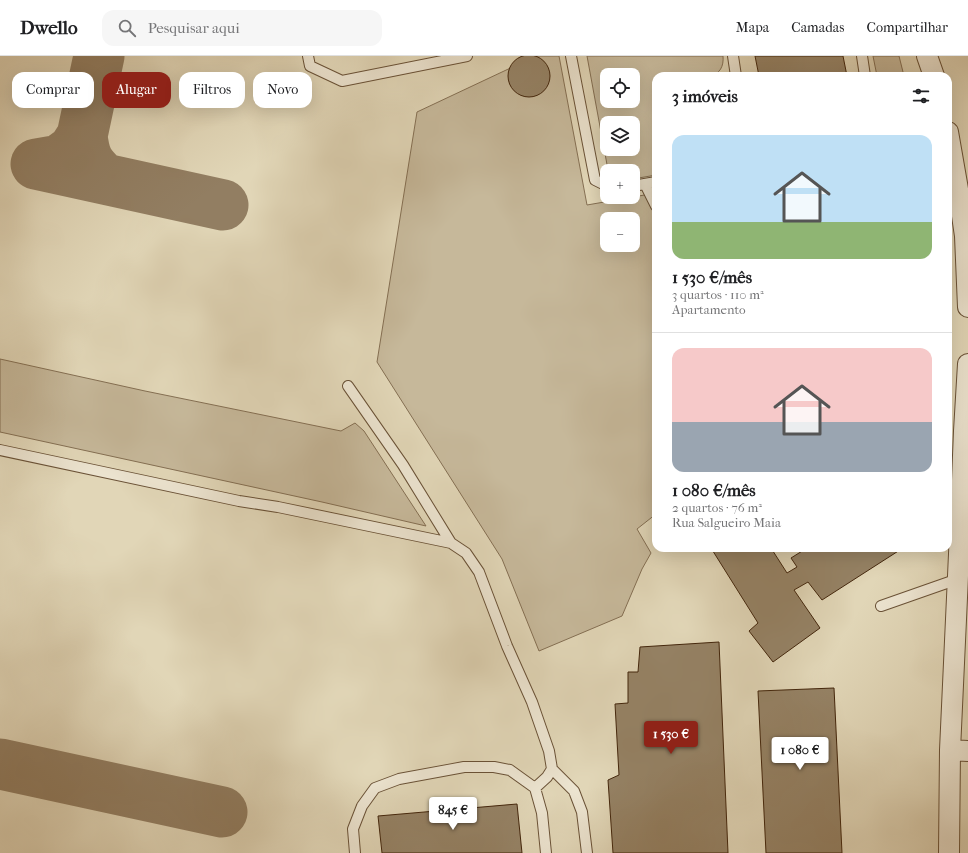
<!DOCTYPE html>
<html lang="pt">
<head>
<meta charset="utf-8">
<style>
	body { margin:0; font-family:"IM FELL French Canon",serif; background:#f6f6f6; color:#202124; height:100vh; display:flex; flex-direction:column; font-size:15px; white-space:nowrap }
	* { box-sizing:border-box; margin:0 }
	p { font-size:13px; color:#757577 }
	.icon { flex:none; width:22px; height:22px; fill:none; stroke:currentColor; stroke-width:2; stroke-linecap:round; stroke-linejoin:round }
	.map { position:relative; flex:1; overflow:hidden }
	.details { position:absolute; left:652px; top:16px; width:300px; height:480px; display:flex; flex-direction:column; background:#fff; border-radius:12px; box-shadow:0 4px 16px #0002 }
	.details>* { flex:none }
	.top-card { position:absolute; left:12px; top:16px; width:380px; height:36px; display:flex; gap:8px }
	.buttons { position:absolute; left:600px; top:12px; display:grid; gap:8px }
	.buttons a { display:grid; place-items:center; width:40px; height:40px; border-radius:8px; background:#fff; box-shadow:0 4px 16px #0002; font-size:20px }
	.price { position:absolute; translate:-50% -34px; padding:0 9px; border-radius:4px; background:#fff; color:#222; font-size:13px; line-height:26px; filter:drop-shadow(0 1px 2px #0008) }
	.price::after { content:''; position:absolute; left:50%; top:24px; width:12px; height:9px; margin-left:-6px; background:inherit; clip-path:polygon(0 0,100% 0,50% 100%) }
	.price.current { background:#8f2418; color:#fff }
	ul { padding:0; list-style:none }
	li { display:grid; align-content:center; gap:8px; height:212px; padding:0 20px }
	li+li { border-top:1px solid #e0e0e0 }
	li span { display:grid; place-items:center; height:124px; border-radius:12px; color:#555 }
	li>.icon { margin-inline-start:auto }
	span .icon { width:72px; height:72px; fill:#fffc; stroke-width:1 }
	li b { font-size:17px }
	h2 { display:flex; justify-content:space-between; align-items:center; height:48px; padding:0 20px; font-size:17px }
	.chip { padding:0 14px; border-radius:12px; background:#fff; box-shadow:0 4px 16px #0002; font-size:14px; line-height:36px }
	.chip.current { background:#8f2418; color:#fff }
	header { display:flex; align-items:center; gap:24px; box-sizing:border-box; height:56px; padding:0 20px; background:#fff; border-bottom:1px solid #e0e0e0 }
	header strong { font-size:19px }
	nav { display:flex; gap:22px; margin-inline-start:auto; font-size:14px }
	.search { width:280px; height:36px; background:#f6f6f6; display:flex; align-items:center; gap:10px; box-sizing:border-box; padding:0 14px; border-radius:12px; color:#757577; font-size:15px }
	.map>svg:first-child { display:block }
</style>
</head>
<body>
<header>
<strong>Dwello</strong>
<div class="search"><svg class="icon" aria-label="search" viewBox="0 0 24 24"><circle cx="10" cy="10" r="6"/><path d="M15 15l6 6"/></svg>Pesquisar aqui</div>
<nav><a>Mapa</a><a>Camadas</a><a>Compartilhar</a></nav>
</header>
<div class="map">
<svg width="968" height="797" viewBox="0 0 968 797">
	<rect width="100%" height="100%" fill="#e1d6b7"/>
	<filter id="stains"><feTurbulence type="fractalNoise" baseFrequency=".005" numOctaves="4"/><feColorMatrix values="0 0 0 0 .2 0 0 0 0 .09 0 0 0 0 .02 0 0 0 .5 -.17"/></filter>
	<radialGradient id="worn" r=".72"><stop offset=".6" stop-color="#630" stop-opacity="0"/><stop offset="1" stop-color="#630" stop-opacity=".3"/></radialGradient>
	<path fill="#c6b89a" stroke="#846f53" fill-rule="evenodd" d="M536 0H559L587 149 656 137V458L637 473 651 497 642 513 622 560 539 595 502 503 377 306 417 56ZM607 163H633V189H607Z
		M587 0H723C724 10 720 18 710 20H656V119L633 123V115H609L608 114ZM607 19H633V45H607ZM607 67H633V93H607Z
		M873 0H899L904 20H877Z
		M0 303 145 335 341 375 355 367 364 375 426 470 322 446 0 376Z"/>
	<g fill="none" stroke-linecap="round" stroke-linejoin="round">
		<path stroke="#927e62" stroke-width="51" d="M82 80 99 0
			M104 123C88 107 85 103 82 80L73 94 59 104 36 108 223 149
			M0 708 222 756"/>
	</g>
	<path fill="#958265" stroke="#43260c" d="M508 20a21 21 0 1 1 42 0a21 21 0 1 1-42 0Z
		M755 0H843L847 20H759Z
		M711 492H771L787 517 797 511 791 502 807 492H903L822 544 808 526 794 534 820 572 773 606 749 575 758 567Z
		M719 586 728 797H613L608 724 619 719 615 648 628 647V616H638L640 591Z
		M834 632 842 797H766L758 635Z
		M517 748 522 797H382L378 760Z"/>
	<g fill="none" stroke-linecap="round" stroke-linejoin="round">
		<defs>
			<path id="service" d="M308 0 310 10 342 25 467 0
				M571 0 595 124 607 130
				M733 0 736 20
				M862 0 865 20
				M645 128 656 150
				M633 130 656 126
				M348 330 403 409 451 487
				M0 394 239 445 278 451 451 487 466 497 479 516 507 590 532 646 549 695 552 713 547 721 535 732
				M881 550 958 523
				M552 713 574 735 582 756 587 797
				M355 797 353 773 362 750 375 732 399 723 464 711H494L510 714 535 732 542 757 546 797"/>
			<path id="minor" d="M927 0 934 20
				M948 76 959 139 965 180 968 251
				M950 694 968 695
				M949 797 950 694 959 498 964 375 968 308"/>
		</defs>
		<use href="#service" stroke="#6a5237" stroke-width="12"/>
		<use href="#minor" stroke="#6a5237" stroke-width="22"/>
		<use href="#service" stroke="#ece4d0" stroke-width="10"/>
		<use href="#minor" stroke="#ece4d0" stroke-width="20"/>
	</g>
	<rect width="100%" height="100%" filter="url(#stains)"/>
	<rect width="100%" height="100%" fill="url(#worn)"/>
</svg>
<div class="buttons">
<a><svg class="icon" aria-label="locate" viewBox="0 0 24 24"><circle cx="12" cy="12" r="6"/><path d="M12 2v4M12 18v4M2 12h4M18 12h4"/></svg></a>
<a><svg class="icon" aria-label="layers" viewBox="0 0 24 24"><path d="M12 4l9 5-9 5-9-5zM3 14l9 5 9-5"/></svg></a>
<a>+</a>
<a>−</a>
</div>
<b class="price current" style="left:671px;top:699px">1 530 €</b>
<b class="price" style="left:800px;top:715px">1 080 €</b>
<b class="price" style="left:453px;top:775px">845 €</b>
<div class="top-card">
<a class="chip">Comprar</a>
<a class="chip current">Alugar</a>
<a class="chip">Filtros</a>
<a class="chip">Novo</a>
</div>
<section class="details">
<h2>3 imóveis<svg class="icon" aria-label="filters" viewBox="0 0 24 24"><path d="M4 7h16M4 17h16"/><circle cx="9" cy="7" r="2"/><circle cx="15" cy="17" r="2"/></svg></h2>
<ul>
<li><span style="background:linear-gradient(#bfe0f5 70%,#8fb573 0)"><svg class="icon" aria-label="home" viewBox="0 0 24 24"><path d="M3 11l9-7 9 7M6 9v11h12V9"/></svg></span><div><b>1 530 €/mês</b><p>3 quartos · 110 m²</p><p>Apartamento</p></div></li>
<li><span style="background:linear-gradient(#f6c9c9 60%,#9aa5b1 0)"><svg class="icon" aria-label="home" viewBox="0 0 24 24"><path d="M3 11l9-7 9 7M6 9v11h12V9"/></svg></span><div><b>1 080 €/mês</b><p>2 quartos · 76 m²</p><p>Rua Salgueiro Maia</p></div></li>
</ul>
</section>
</div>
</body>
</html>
